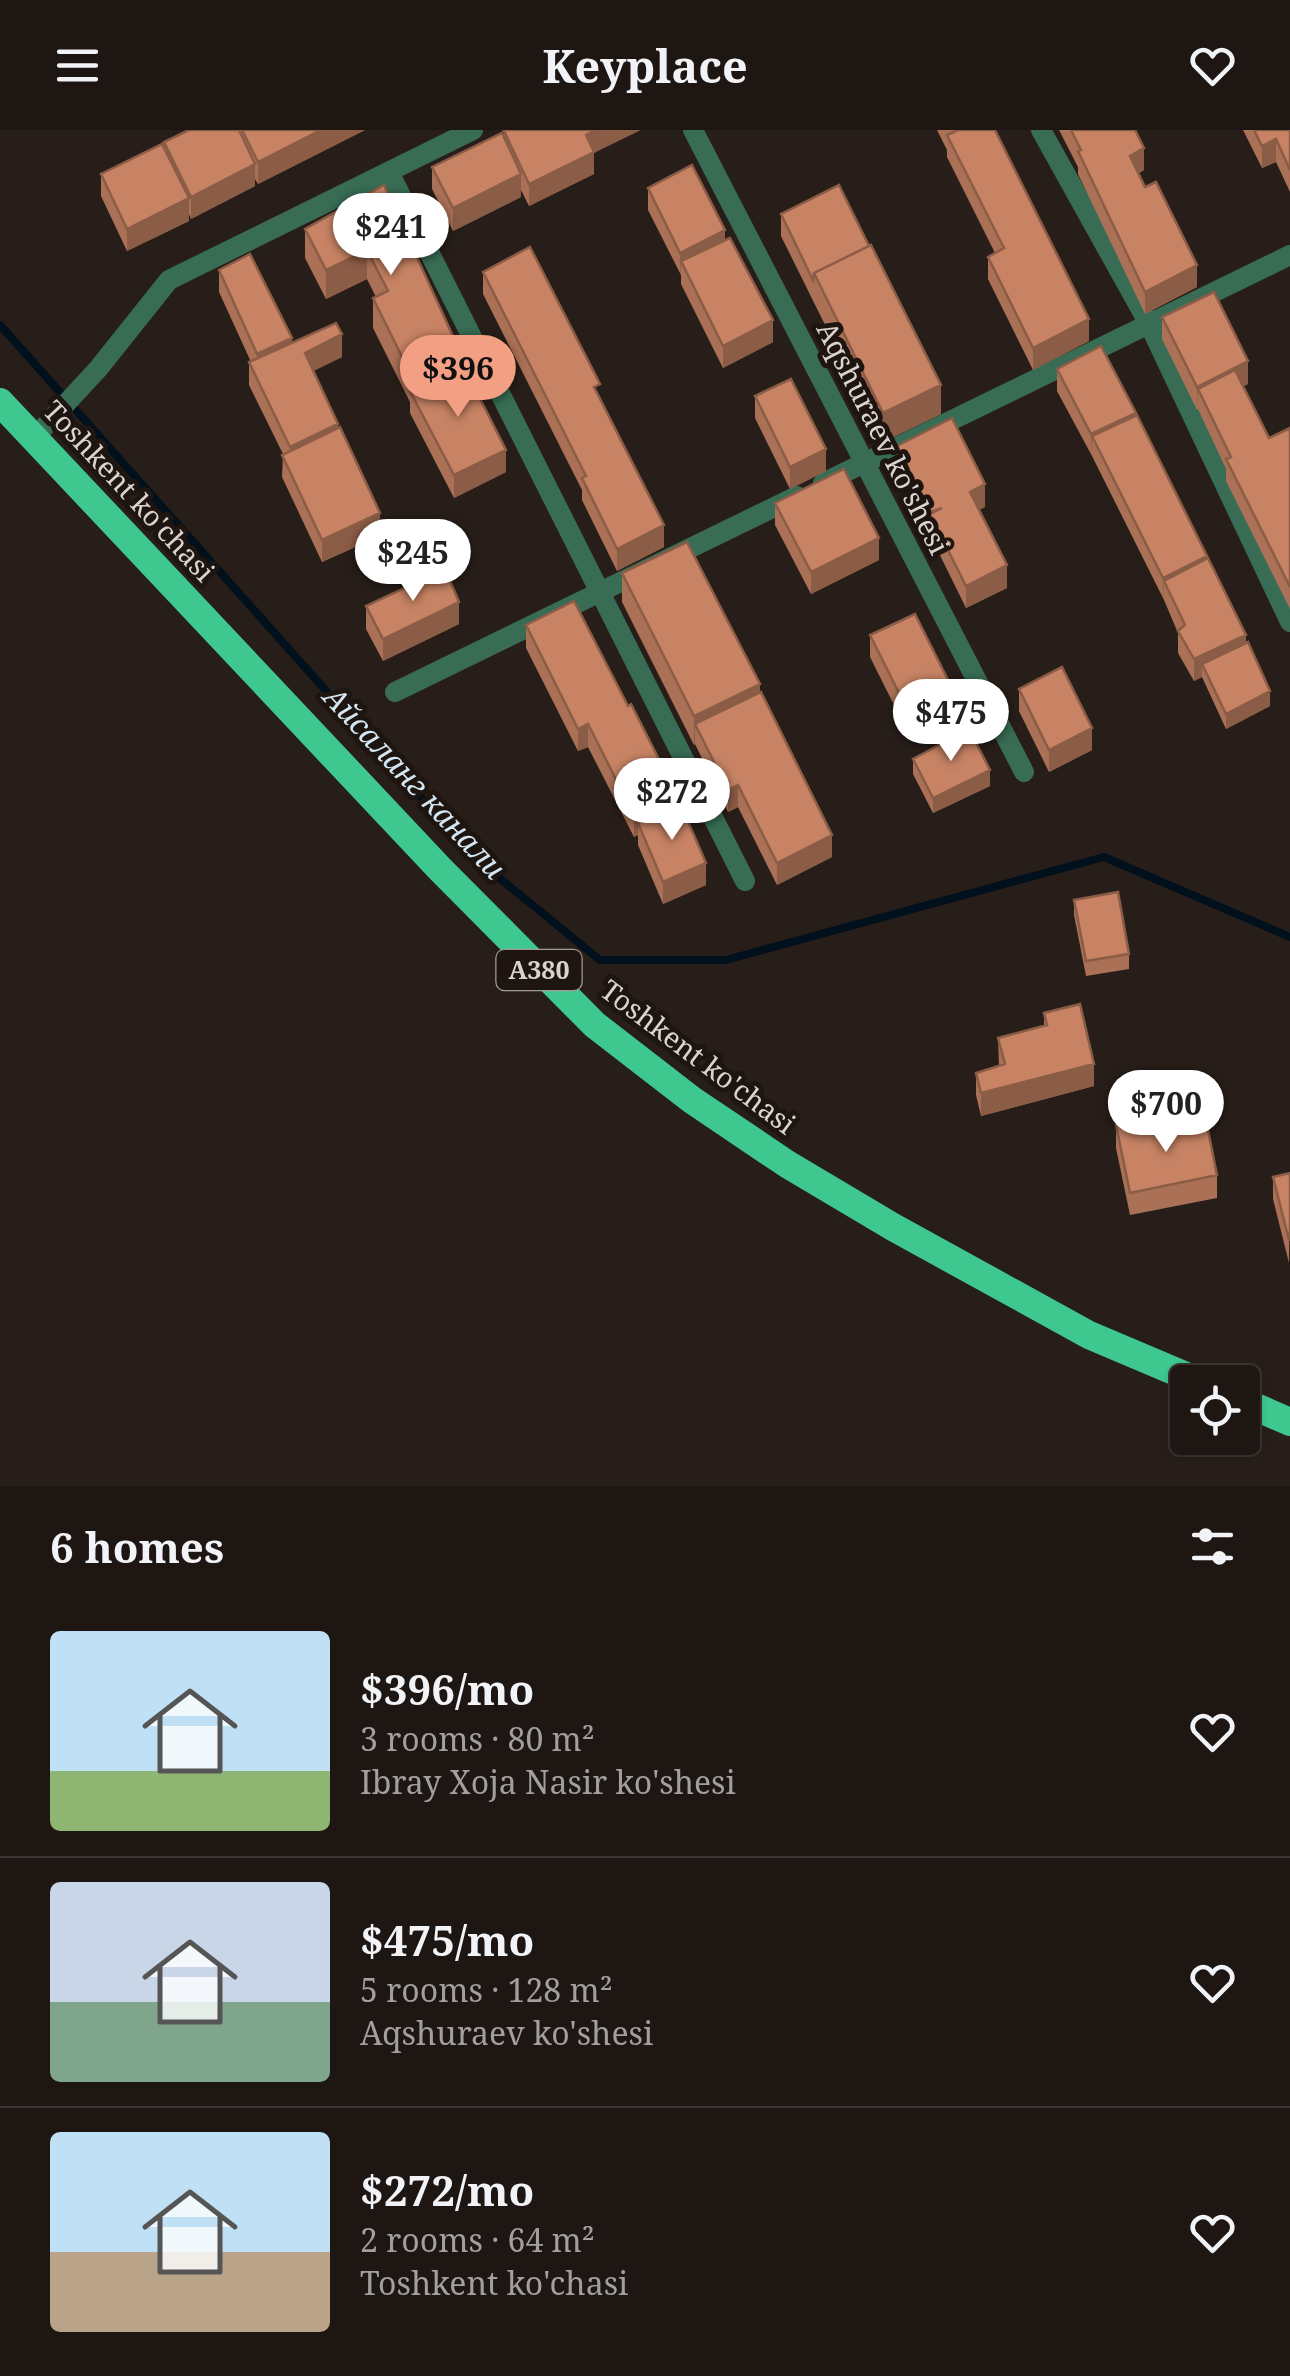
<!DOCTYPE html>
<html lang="en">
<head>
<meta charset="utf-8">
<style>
	body { margin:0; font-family:"Noto Serif",serif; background:#261f1c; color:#f1f3f6; height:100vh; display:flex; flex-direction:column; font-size:38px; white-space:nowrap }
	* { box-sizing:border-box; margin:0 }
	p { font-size:32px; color:#a19fa0 }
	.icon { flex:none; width:55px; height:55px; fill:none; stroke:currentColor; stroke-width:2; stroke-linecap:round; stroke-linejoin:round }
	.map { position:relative; height:1356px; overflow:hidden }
	.panel { display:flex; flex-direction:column; background:#1e1613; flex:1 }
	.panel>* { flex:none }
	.buttons { position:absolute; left:1170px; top:1235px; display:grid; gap:20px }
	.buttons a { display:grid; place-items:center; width:90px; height:90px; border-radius:10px; background:#1e1613; box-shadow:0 2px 8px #0004,0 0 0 2px #3c3533; font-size:50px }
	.price { position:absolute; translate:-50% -85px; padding:0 22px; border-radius:35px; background:#fff; color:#222; font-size:32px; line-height:65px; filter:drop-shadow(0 2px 5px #0008) }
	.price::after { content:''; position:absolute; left:50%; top:60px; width:30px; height:22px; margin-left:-15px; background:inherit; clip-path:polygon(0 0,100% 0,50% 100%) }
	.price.current { background:#f39f83; color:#111 }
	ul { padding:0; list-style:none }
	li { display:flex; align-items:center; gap:30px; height:250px; padding:0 50px }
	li+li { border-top:2px solid #3c3533 }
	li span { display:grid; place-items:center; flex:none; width:280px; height:200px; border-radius:10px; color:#555 }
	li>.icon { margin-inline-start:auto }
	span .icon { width:120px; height:120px; fill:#fffc; stroke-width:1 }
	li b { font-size:42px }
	h2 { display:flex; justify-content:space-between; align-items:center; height:120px; padding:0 50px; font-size:42px }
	header { display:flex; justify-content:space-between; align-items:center; height:130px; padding:0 50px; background:#1e1613; font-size:45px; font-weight:700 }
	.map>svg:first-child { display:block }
</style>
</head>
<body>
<header><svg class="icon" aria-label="menu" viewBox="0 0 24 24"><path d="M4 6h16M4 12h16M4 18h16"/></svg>Keyplace<svg class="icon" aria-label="heart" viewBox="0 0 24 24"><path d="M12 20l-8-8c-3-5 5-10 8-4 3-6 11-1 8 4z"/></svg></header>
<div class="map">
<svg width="1290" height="1356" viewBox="0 0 1290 1356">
	<rect width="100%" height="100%" fill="#281e19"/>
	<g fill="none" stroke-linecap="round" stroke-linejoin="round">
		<path stroke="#00101c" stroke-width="8" d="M0 195 476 729 600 830H726L1104 727 1290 807"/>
		<path stroke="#386c54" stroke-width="20" d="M693 0 1024 642
			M1041 0 1149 194 1290 492
			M389 42 745 751
			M34 308 98 239 169 150 473 0
			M823 353 1290 125
			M395 562 797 366"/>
		<path stroke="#3ec890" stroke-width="28" d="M0 272 440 739 595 895 692 970 787 1034 893 1097 1089 1205 1200 1252
			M1242 1271 1290 1292"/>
	</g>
	<path fill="#ab7156" d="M189 0H365L258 54 255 49V56L191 89 189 84V91L127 121 101 66V44L164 19V12Z
		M937 0H995L1089 211 1033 240 988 149V127L995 123 947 27V20Z
		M1059 0H1135L1144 40 1139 43 1197 157 1145 184 1078 44V37Z
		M1243 0H1290V62L1276 32 1262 38Z
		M504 1 594 23V44L529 76 521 60V67L453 101 432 59V37L504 7Z
		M384 55 462 234 506 342 454 368 410 283V272L373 198V168L376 167 367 149 326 169 305 128V99Z
		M648 58 725 110 773 212 723 238 681 154V145L648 80Z
		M781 84 941 284 883 312 781 106Z
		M219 140 292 213 342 227 313 241 338 298 380 406 322 432 282 347 283 324 249 255V232H251L219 162Z
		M483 142 600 269 664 417 617 441 582 370V360L483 164Z
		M1162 187 1248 254 1243 256 1269 308 1290 298V479L1226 351V339L1198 279 1197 280 1162 209Z
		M1057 239 1136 286 1207 429 1246 513 1270 576 1226 599 1202 547 1194 551 1178 523V503L1164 470 1092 326 1057 261Z
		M755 266 826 341 790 359 755 288Z
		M897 316 985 377 979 380 1007 458 966 478 897 338Z
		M775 373 879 430 811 464 775 395Z
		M622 443 760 562 832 727 777 755 738 677 728 682 695 614 694 615 622 472Z
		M366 476 459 494 383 531 366 499Z
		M526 495 676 677 706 755 663 774 638 715V705L634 707 588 617 578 621 526 518Z
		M870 505 948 572 903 593 870 527Z
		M1019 559 1092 620 1049 642 1019 581Z
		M913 629 990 656 933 683 913 644Z
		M1074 770 1129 824V839L1086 846 1074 785Z
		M1044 883 1094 956 981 986 976 965V943L999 936 998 908 1044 896Z
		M1116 995 1138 1004 1217 1045V1068L1130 1085 1116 1018Z
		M1290 1043 1289 1133 1273 1069V1047Z"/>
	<path fill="#8b5c46" d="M321 0H365L258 54V32Z
		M596 0H641L594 23V44L529 76V54L586 5Z
		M1276 9V32L1262 38V16Z
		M1144 18V40L1130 48V26Z
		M255 34V56L191 89V67Z
		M521 44V67L453 101V78Z
		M189 68V91L127 121V99Z
		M725 100V123L681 131 680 145V123Z
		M367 120V149L326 169V140Z
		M1197 135V157L1145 184V162Z
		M1089 189V211L1033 240V218Z
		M773 190V212L723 238V216Z
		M342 204V227L305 245V223Z
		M292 208V231L257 246V224Z
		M462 226V255L414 269V251Z
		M1248 231V254L1206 275 1198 259 1197 280V257Z
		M941 255V284L883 312V283Z
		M1136 283V305L1092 306 1091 326V304Z
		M338 294V316L290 339V317Z
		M826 319V341L790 359V337Z
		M506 320V342L454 368V345Z
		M985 354V377L970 384V362Z
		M380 383V406L322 432V410Z
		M664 395V417L617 441V419Z
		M879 408V430L811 464V442Z
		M1207 426V448L1164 451 1163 471V448Z
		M1007 435V458L966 478V456Z
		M459 472V494L383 531V509Z
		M1246 505V528L1202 534V547L1194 551V529Z
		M948 550V572L903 593V571Z
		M760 554V583L695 594V614L694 615V586Z
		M1270 561V576L1226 599V584Z
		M588 594V617L578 621V599Z
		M1092 598V620L1049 642V620Z
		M990 640V656L933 683V668Z
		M738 655V677L728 682V660Z
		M676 663V685L638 693V705L634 707V685Z
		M832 705V727L777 755V733Z
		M706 733V755L663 774V752Z
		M1094 934V956L981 986V963Z"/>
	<path fill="#c78364" stroke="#8b5c46" stroke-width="2.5" d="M189 0H239L255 34 191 67 164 12Z
		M242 0H321L258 32Z
		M507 0H596L586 5 594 22 529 54 504 1Z
		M958 0H995L1089 189 1033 218 988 127 1004 118 947 5Z
		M1071 0H1135L1144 18 1130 26 1145 57 1156 52 1197 135 1145 162 1078 21 1081 20Z
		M1254 0H1290V40L1276 9 1262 16Z
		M502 3 521 44 453 78 432 37Z
		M162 14 189 68 127 99 101 44Z
		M692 35 725 100 680 123 648 58Z
		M384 55 462 226 414 251 373 168 388 161 367 120 326 140 305 99Z
		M839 55 869 116 814 143 813 150 781 84Z
		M730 108 773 190 723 216 681 131Z
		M871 115 941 255 883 283 814 143Z
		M530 117 600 254 594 257 664 395 617 419 582 348 586 346 483 142Z
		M250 124 292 208 257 224 219 140Z
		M1214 162 1248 231 1197 257 1162 187Z
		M336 193 342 204 305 223 338 294 290 317 249 232Z
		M1101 216 1136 283 1091 304 1057 239Z
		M462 233 506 320 454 345 410 261Z
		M1235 240 1269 308 1290 298V457L1226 329 1231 327 1198 259Z
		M791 249 826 319 790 337 755 266Z
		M1137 285 1207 426 1163 448 1092 306Z
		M952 288 985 354 970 362 1007 435 966 456 930 384 942 378 930 382 897 316Z
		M340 297 380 383 322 410 282 325Z
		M844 339 879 408 811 442 775 373Z
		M687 412 760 554 694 586 622 443Z
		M1208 428 1246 505 1194 529 1178 501 1185 495 1164 451Z
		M445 439 459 472 383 509 366 476Z
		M574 471 628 576 631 574 676 663 634 685 588 594 578 599 526 495Z
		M915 484 948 550 903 571 870 505Z
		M1248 512 1270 561 1226 584 1202 534Z
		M1062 537 1092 598 1049 620 1019 559Z
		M761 562 832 705 777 733 738 655 728 660 695 594Z
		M969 599 990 640 933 668 913 629Z
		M681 675 706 733 663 752 638 693Z
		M1118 762 1129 824 1086 831 1074 770Z
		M1080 874 1094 934 981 963 976 943 1005 934 998 908 1047 895 1044 883Z
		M1206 990 1217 1045 1130 1063 1116 995 1135 992 1138 1004Z
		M1290 1043V1110H1289L1273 1047Z"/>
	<g text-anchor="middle" stroke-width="10" stroke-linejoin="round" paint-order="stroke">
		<rect fill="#1e1510" stroke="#a29a96" stroke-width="2.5" x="496.5" y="820" width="85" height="40" rx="8"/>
		<g font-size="25" font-weight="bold" fill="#dad3cf">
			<text x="539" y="849">A380</text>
		</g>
		<g font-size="28" fill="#dad3cf" stroke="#1e1510">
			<text transform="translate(883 308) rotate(63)" y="10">Aqshuraev ko'shesi</text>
			<text transform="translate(129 361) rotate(47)" y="10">Toshkent ko'chasi</text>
			<text transform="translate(698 927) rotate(37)" y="10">Toshkent ko'chasi</text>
		</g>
		<g font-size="30" font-style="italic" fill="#d4e6f2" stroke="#1e1510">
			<text transform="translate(414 653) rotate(47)" y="10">Айсаланг канали</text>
		</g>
	</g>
</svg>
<div class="buttons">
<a><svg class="icon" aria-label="locate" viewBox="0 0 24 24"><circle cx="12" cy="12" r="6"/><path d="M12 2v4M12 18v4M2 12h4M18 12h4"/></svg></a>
</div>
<b class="price" style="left:391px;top:148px">$241</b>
<b class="price current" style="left:458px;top:290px">$396</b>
<b class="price" style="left:413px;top:474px">$245</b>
<b class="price" style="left:951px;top:634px">$475</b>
<b class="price" style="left:672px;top:713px">$272</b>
<b class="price" style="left:1166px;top:1025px">$700</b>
</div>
<section class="panel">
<h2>6 homes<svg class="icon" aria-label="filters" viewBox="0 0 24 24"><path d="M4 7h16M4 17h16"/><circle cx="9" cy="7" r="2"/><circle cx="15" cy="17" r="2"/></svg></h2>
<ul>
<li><span style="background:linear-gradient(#bfe0f5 70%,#8fb573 0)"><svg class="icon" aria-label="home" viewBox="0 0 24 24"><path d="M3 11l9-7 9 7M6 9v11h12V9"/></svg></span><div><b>$396/mo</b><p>3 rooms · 80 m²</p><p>Ibray Xoja Nasir ko'shesi</p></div><svg class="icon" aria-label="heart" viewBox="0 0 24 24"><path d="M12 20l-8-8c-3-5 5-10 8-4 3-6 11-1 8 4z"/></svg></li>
<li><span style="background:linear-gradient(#c9d6e8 60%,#7fa58c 0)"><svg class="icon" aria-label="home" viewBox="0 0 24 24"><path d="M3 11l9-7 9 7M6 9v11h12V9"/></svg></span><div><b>$475/mo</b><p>5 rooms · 128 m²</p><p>Aqshuraev ko'shesi</p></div><svg class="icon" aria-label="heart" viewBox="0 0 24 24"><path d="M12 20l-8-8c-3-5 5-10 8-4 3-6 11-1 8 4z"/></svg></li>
<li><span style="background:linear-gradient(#bfe0f5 60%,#b9a48a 0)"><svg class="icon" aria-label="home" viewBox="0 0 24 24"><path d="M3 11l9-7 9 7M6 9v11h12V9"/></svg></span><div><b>$272/mo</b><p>2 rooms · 64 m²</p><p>Toshkent ko'chasi</p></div><svg class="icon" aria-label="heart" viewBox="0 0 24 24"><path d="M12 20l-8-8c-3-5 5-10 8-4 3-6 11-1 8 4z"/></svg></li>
</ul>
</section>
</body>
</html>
